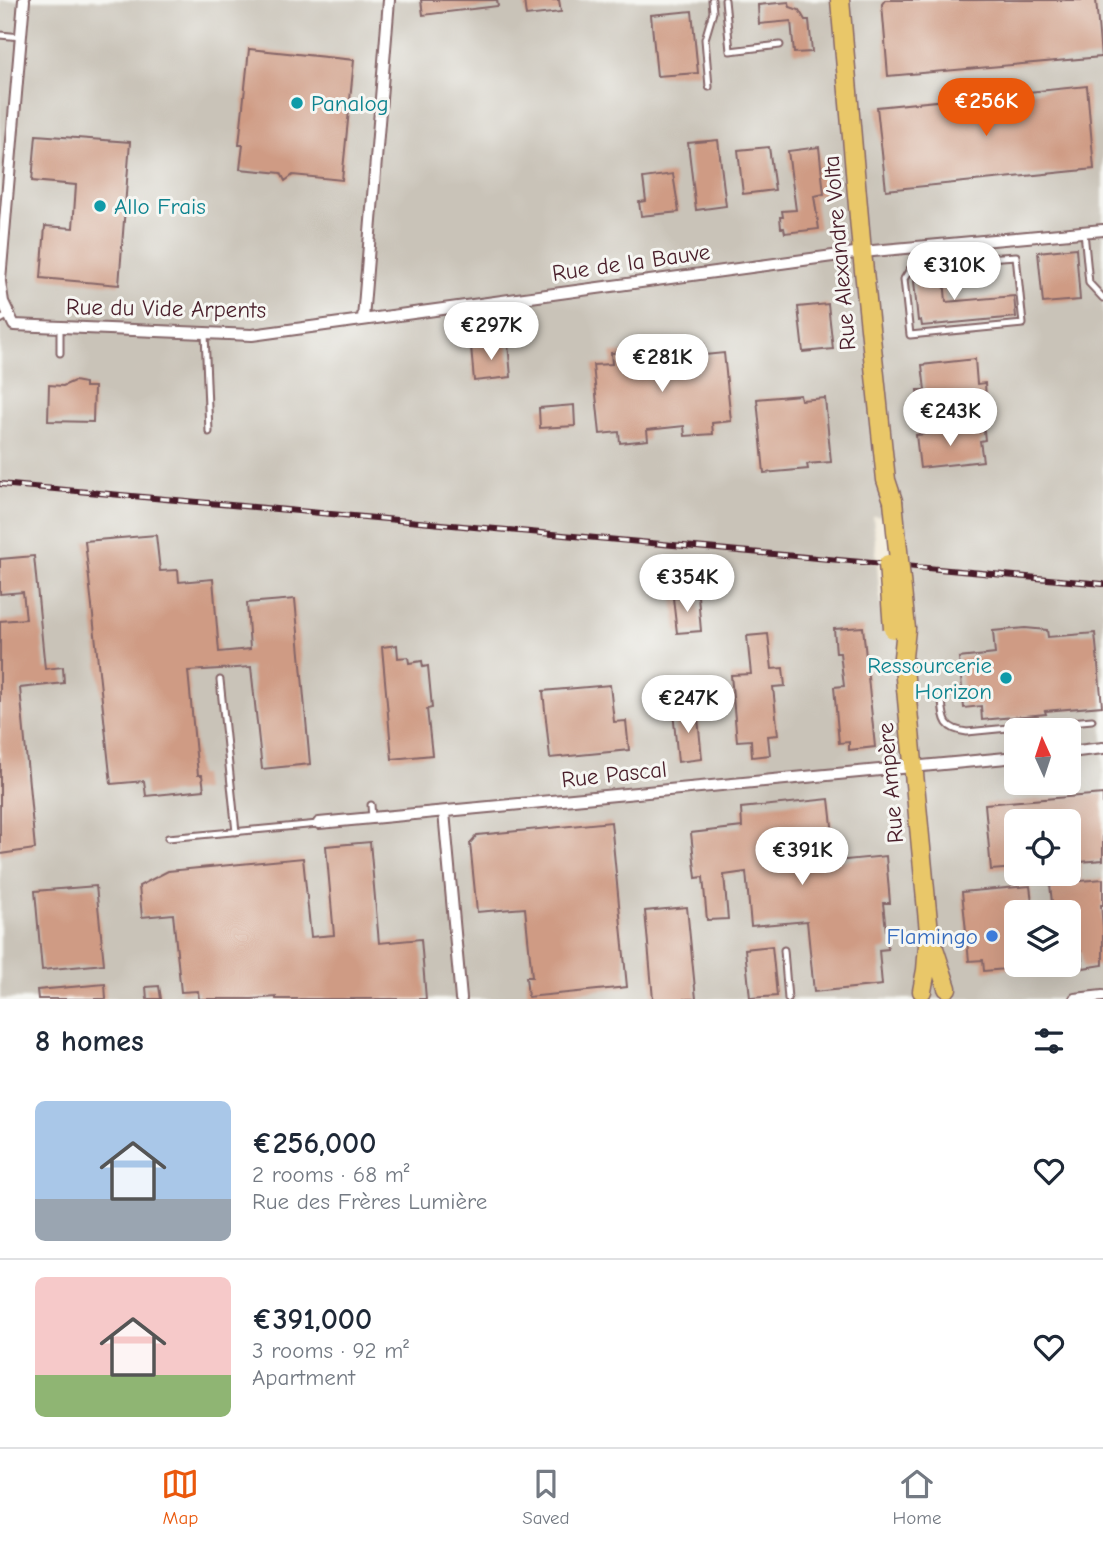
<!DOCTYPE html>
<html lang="en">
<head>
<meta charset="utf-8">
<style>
	body { margin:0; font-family:"Comic Neue",sans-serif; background:#f6f6f7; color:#1f2937; height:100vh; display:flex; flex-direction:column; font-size:26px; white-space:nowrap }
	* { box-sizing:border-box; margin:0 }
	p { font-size:23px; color:#747a83 }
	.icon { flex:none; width:38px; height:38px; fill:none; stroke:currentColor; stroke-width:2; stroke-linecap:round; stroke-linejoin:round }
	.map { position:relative; height:999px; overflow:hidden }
	.side { display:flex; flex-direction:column; background:#fff; flex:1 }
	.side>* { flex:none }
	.needle { width:46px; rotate:357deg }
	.tools { position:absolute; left:1004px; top:718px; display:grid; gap:14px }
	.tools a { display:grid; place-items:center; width:77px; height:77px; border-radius:10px; background:#fff; box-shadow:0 7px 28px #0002; font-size:35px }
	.price { position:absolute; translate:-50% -60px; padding:0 16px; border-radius:24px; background:#fff; color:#222; font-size:23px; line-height:46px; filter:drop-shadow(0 2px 4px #0008) }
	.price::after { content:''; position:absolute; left:50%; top:42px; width:21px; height:16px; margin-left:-10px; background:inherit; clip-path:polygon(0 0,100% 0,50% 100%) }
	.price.on { background:#ea580c; color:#fff }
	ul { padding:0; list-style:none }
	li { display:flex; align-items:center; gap:21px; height:175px; padding:0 35px }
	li+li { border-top:2px solid #e0e1e3 }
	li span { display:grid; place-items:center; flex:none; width:196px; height:140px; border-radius:10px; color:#555 }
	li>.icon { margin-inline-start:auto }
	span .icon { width:84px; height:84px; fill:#fffc; stroke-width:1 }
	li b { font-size:30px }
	h2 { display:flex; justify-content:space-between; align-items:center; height:84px; padding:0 35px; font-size:30px }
	.tab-bar { display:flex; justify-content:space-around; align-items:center; height:98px; border-top:2px solid #e0e1e3; background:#fff; font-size:19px; color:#747a83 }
	.tab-bar a { display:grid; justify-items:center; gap:4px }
	.tab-bar .on { color:#ea580c }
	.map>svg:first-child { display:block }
</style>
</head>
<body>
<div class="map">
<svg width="1103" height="999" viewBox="0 0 1103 999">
	<rect width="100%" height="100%" fill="#f6f6f2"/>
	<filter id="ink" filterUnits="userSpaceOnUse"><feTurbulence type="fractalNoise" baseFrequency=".0143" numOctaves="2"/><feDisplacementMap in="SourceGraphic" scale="14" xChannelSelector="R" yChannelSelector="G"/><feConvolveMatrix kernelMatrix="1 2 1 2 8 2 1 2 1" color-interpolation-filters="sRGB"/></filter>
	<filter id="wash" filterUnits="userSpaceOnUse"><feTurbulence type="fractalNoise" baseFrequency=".00686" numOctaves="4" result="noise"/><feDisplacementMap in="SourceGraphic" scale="28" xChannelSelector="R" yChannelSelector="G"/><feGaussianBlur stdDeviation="1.57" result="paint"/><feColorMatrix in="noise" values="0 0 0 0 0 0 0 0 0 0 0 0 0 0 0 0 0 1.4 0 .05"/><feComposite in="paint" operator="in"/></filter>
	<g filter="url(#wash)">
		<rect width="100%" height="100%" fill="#f3ead9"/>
		<path fill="#c9c3b8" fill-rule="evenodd" d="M0 0H1103V999H0ZM873 516 901 518 911 613 881 611ZM1017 730H1069V782H1017ZM1017 821H1069V873H1017ZM1017 912H1069V964H1017Z"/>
		<g id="blocks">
			<path fill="#cf9b84" d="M421 0H497L498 6 423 15Z
				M524 0H559L561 12 526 16Z
				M885 0H1096L1101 57 888 76 882 4Z
				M789 2 790 7 799 10 805 20H809L812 52 794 53 791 21 759 24 758 5Z
				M692 11 698 73 657 76 651 15Z
				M249 49 354 60 342 180 293 175 285 181 281 173 240 169 243 145H239Z
				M1087 86 1094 169 886 190 877 107Z
				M36 135 130 142 119 285 41 278 45 226 73 228 76 185 32 181Z
				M718 140 726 206 696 210 688 143Z
				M769 147 775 190 743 194 738 150Z
				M819 147 824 194 814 196 819 229 785 233 784 228H781L780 217H783L782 211 796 210 788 151Z
				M673 174 679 212 641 216 639 202 646 201 643 178Z
				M1076 248 1080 300 1043 303 1038 252Z
				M943 266 946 302 1014 296 1016 317 922 326 921 320 918 321 914 281 916 280 915 271 917 268Z
				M828 304 833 349 803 352 798 307Z
				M508 343 511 377 474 381 471 346Z
				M704 344 705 355 724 353 731 421 712 423 713 434 685 436 684 426 647 430 648 440 620 443 619 432 600 434 593 365 612 364 611 353 639 351 640 361 678 357 677 347Z
				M975 359 977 384 985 383 986 399 975 400V395L929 400 930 405 919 407 917 390H925L922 365Z
				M74 381 85 383V387H94L93 422 48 421 49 385 63 386Z
				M800 395 801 400 825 398 831 462 807 464 808 469 764 473 757 399Z
				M574 405 575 426 540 428 539 408Z
				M979 428V431H984L985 440 980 441 983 461 920 468 916 435Z
				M156 535 160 571 178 570 179 582 213 579 219 652 250 649 247 603 295 599 310 764 262 769 251 667 188 671 198 775H202L204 790 146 796 144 781 111 784 85 541Z
				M34 556 45 669 63 667 64 683 20 688 35 849 0 854V621L26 619 23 592 0 594V559Z
				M698 596 701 631 677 633 673 598Z
				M863 627 875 747 849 750V742L839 743 834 687 844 686 840 653H836L834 629Z
				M1025 628 1047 630 1048 637 1095 633 1102 706 1045 711 1046 714 982 720 981 706 964 708 959 658 995 654 993 631Z
				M768 634 772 669 783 668 785 686 773 687 778 735 768 736 770 755 752 757 751 740 737 741 731 675 751 674 747 636Z
				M397 645 398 658 408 657 409 663 422 661 423 667 428 666 432 708 427 709 432 755 392 759 382 647Z
				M610 685 614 722 626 721 629 750 550 758 543 691Z
				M697 708 702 759 678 762 673 711Z
				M1103 794V860L1080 862 1081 881 1103 879V905H1101L1103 928V965L1083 968 1081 951 1069 952V912H1053L1050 884 1070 882 1069 821H1017V868L991 870 985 804Z
				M829 799 836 861 886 856 890 903H883L888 949 879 950 882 985 814 992 807 921 751 926 746 872 724 875 728 919 707 920 703 877 696 878 691 833 742 827 741 808Z
				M611 822 627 987 528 997 526 977H532L525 908 477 912 470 843 477 835Z
				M370 842 379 943 421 939 426 999H276V997L252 999H199L198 991 181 992 173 914 142 917 139 886 168 871 303 858 311 937 334 935 326 846Z
				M96 886 104 964 42 970 35 891Z
				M1030 886 1032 902 1025 903V912H1017V968L984 971 983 960 969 961 962 892Z
				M687 907 696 999H653L645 911Z
				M772 946 777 996 750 998 745 949Z
				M105 984 106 999H38L37 990Z
				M159 986 161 999H147L146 987Z"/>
		</g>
	</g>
	<g filter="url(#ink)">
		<use href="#blocks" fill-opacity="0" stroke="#856668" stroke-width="2"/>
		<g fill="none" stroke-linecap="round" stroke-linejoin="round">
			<defs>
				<path id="service" d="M725 0 730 51 780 45
					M0 35 21 37
					M709 87 705 39 713 12 712 0
					M1084 232 1089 283 1103 298
					M1016 256 1023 324 910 335 904 279 914 263Z
					M0 320 9 315
					M205 333 209 432
					M60 353V327
					M220 680 236 832
					M942 701C944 722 945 729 967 732L1092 720
					M371 805 372 819
					M168 838 318 824
					M784 950 788 999"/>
				<path id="minor" d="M0 280 24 0
					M0 282 3 302 14 325 252 335 862 252 1103 230
					M363 319 389 0
					M1069 752 1103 748
					M444 812 461 999
					M319 823 1017 757
					M1075 999 1103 996"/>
				<path id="primary" d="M840 0 862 252 886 480 893 501
					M906 629 903 657 929 932 926 970 922 991
					M932 942 947 988"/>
			</defs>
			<use href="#service" stroke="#856668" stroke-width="9"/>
			<use href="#minor" stroke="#856668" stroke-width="14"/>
			<use href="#primary" stroke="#856668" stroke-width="21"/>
			<use href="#service" stroke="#fff" stroke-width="5"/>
			<use href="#minor" stroke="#fff" stroke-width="10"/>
			<use href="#primary" stroke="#e9c769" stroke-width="18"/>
			<defs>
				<path id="rail" d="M0 484 1103 584"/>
			</defs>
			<use href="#rail" stroke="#4a1f2b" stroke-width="6"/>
			<use href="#rail" stroke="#f6f6f2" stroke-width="3.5" stroke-dasharray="10" stroke-linecap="butt"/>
			<defs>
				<path id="primary-bridge" d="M893 501 906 629
					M888 564 893 629"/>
			</defs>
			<use href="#primary-bridge" stroke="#856668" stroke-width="21" stroke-linecap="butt"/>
			<use href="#primary-bridge" stroke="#e9c769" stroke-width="18"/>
		</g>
	</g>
	<g fill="#0f9aa8" stroke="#f6f6f2" stroke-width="2.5">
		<circle cx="297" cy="103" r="7"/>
		<circle cx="100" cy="206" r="7"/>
		<circle cx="1006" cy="678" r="7"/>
	</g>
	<circle fill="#3f7fe0" stroke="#f6f6f2" stroke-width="2.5" cx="992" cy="936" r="7"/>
	<g text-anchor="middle" stroke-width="6" stroke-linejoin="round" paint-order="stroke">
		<g font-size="23" fill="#0d838f" stroke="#f6f6f2" text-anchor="start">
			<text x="311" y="111">Panalog</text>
			<text x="114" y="214">Allo Frais</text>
			<text x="992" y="673" text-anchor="end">Ressourcerie<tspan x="992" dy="26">Horizon</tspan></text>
		</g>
		<g font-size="23" fill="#4a1f2b" stroke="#f6f6f2">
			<text transform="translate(839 253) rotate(-95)" y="8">Rue Alexandre Volta</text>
			<text transform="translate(631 262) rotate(-8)" y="8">Rue de la Bauve</text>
			<text transform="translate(166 308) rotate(1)" y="8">Rue du Vide Arpents</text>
			<text transform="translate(614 774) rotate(-6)" y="8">Rue Pascal</text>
			<text transform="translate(890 783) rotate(-95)" y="8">Rue Ampère</text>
		</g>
		<g font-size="23" fill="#366cbe" stroke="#f6f6f2" text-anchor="end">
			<text x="978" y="944">Flamingo</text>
		</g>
	</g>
</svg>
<div class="tools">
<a><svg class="needle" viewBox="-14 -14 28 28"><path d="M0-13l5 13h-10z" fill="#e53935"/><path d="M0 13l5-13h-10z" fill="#747a83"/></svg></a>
<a><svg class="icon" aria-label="locate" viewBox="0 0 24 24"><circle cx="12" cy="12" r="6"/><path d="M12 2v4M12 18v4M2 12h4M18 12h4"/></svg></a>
<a><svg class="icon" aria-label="layers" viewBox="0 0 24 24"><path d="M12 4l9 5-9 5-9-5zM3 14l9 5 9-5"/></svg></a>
</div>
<b class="price on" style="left:986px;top:138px">€256K</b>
<b class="price" style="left:954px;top:302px">€310K</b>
<b class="price" style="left:491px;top:362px">€297K</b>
<b class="price" style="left:662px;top:394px">€281K</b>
<b class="price" style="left:950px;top:448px">€243K</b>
<b class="price" style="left:687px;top:614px">€354K</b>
<b class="price" style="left:688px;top:735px">€247K</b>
<b class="price" style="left:802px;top:887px">€391K</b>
</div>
<section class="side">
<h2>8 homes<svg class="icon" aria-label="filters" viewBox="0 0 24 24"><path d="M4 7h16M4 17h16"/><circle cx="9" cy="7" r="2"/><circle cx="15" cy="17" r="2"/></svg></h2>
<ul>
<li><span style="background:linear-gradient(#a9c7e8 70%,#9aa5b1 0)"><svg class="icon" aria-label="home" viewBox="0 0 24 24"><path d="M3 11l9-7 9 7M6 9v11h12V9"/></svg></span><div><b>€256,000</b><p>2 rooms · 68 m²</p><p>Rue des Frères Lumière</p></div><svg class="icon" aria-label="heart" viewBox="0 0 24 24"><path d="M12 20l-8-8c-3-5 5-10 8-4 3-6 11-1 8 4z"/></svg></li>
<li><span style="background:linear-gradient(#f6c9c9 70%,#8fb573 0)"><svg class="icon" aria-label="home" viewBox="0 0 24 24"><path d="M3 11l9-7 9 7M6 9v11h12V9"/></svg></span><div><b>€391,000</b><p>3 rooms · 92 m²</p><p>Apartment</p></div><svg class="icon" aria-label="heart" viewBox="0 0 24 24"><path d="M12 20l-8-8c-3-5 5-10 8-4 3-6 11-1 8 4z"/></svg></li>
</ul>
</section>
<nav class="tab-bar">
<a class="on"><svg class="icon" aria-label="map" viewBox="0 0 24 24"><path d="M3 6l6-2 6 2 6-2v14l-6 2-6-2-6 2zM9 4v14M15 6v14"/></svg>Map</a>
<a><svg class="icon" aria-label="saved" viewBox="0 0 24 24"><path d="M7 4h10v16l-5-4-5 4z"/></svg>Saved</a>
<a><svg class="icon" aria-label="home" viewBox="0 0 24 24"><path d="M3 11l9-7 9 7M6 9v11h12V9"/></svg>Home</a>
</nav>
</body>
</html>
